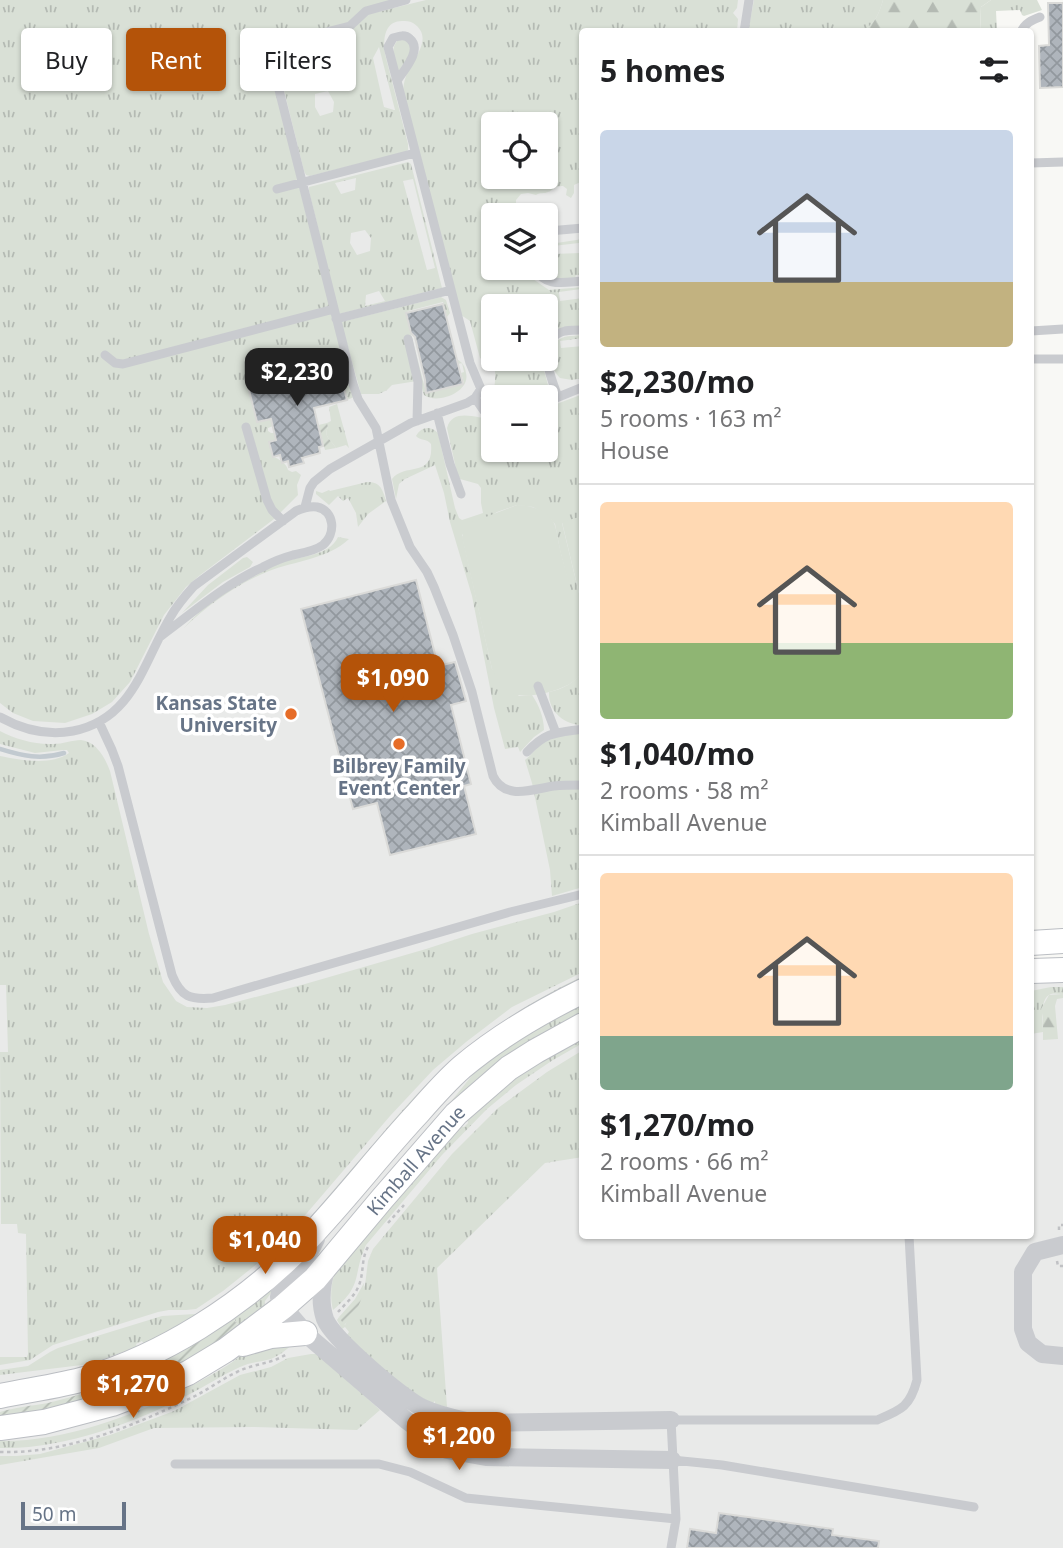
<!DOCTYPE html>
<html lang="en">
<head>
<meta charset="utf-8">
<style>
	body { margin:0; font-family:"Noto Sans",sans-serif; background:#f6f6f6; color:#202124; height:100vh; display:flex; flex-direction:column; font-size:26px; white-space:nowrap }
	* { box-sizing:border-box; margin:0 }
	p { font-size:23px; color:#757577 }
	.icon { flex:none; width:38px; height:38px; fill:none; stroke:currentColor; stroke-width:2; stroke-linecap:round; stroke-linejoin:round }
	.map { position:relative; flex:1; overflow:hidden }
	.panel { position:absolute; left:579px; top:28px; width:455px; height:1211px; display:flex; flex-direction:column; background:#fff; border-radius:7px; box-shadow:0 2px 5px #0004 }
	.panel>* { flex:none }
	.banner { position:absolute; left:21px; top:28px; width:453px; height:63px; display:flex; gap:14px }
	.fabs { position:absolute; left:481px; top:112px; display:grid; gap:14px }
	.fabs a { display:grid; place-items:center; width:77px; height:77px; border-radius:7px; background:#fff; box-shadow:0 2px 5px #0004; font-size:35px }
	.scale { position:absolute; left:21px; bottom:18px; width:105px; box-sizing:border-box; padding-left:7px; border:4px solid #677487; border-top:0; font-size:19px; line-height:24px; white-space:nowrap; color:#677487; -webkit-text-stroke:5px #fff; paint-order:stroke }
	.price { position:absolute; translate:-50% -60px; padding:0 16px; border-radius:14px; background:#b45309; color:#fff; font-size:23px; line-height:46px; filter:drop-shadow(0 2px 4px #0008) }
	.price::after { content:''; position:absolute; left:50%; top:42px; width:21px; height:16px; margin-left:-10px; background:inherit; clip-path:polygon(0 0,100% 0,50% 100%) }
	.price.on { background:#222; color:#fff }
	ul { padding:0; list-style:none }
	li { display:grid; align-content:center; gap:14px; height:371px; padding:0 21px }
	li+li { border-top:2px solid #e0e0e0 }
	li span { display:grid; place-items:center; height:217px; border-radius:7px; color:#555 }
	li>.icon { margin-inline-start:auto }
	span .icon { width:126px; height:126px; fill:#fffc; stroke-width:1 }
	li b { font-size:30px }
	h2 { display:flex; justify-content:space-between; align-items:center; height:84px; padding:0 21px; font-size:30px }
	.tag { padding:0 24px; border-radius:7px; background:#fff; box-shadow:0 2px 5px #0004; font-size:24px; line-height:63px }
	.tag.on { background:#b45309; color:#fff }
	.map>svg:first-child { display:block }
</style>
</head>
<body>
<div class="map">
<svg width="1063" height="1548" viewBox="0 0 1063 1548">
	<defs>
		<pattern id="grass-tufts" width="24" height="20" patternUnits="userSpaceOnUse" patternTransform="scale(1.75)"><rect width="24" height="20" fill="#d9e0d6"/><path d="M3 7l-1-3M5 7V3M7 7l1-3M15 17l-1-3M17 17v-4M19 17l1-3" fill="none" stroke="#b4bab3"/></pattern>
		<pattern id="forest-firs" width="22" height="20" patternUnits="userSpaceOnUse" patternTransform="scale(1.75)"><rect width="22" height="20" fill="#d9e0d6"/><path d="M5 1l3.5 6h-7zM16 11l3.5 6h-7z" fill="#b4bab3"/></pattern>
		<pattern id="garden-furrows" width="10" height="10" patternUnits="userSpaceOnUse" patternTransform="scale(1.75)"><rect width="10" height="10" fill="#d9e0d6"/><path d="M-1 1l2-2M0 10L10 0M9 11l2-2" fill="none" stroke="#b4bab3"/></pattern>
		<pattern id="building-cross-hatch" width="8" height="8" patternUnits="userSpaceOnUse" patternTransform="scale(1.75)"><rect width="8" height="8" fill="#afb5bc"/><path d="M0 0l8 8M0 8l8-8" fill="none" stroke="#92989e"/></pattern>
	</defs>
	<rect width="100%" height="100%" fill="#f8f8f5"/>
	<path fill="#e9eae9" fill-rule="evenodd" d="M0 0H978L979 31 583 32V1236H1031V982L1063 978V1548H0ZM494 124H546V177H494ZM494 215H546V268H494ZM494 306H546V359H494ZM494 397H546V450H494Z"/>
	<path fill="url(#grass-tufts)" fill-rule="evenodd" d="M0 0H396L349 23 270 43 297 178 296 184 300 190 354 397 347 400 337 360 247 382 257 422 271 419 273 426 268 428V431L271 433H274L276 440 269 442 273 457C278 458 287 464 288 470L292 472 296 471 301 475 297 485 298 495 274 519 199 576 186 587 164 615 130 682 112 702 92 714 65 723 33 721 13 713 0 703Z
		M426 0H738L737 8 733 13 738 19 737 31 583 32V181L574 185V193L571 198 566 195 567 189 563 186C552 186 556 189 548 192 544 194 541 192 536 195L528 193 521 194 516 200V215H494V268H532L533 279 549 290 583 287V291L581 289 559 292 560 301 583 298V327L546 341V306H494V359H541L548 385 544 397H494L493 402 491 401C495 387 497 375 493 360L484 361 480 358 470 321 461 315 403 93C403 87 404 82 406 76 411 61 436 38 413 23 409 21 406 21 402 21 384 21 383 40 385 54L408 144V150L405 152 310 176 306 175 304 171 274 50 360 20 369 14ZM379 47 395 110H394L384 107 373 58ZM328 91 334 102 333 112 320 116 315 107V94ZM494 124H546V177H494Z
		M754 0H883C879 14 875 24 862 31L748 32Z
		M991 0H1037L1042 10 1024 16 1022 15 1020 10 996 11 997 31 980 32 981 7Z
		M401 38 409 42 411 53 398 72C395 60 388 46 401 38Z
		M408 162 411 164 442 288 339 314 309 191V187ZM356 178 355 190 341 194 335 183ZM413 179 435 268 427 270 403 181ZM365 230 371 238 370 251 357 255 350 243 351 233ZM379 291 385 301 365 306 366 295Z
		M583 239V278L581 275H576L575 278 558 281 543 273 541 268H546V247L550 244ZM579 243 580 253 553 254V246Z
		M441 297 446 300 450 313 447 317 443 302 408 311 406 314 426 392 464 383 461 373 464 372 462 363 458 364 457 359C463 363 465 366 466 373 471 392 437 405 424 395L421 385 417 381 392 385 387 390 379 394H361L341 322Z
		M583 335V338L560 341 561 348 583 346V378L572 380 560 378C550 367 543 347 560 339 566 335 576 336 583 335Z
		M583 394V516L562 523 583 610V641L560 550 555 524 547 515 533 507 517 505 497 512 462 535 492 669 519 696 532 695C539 705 544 718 544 730L534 737 520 752 518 747 505 749 494 708 472 596 450 522 444 493 435 465 405 479 399 484 396 499 392 479C405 462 434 479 431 444 427 438 420 441 416 436 421 427 430 425 438 433L455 508 459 518 462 520 483 513 481 503V488L478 484 460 479 457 473 447 428C453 407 477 419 493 419L494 450H546V408Z
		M337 404 349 448 346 445 336 448C331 439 323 437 328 427L327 423 331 421 329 407Z
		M367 482C380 481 383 490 386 501L368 514 358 527 356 513 348 498 343 501 338 496 329 505 316 494V491L322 493 329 490 330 491Z
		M338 537 349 539C328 559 295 561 269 571 237 584 209 604 184 628 205 604 227 591 255 576 263 571 271 566 279 563 298 556 329 557 338 537Z
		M247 557 253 562 250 567 223 582 182 613 208 585 243 558Z
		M583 671V725C564 725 548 711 549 692 563 689 574 683 583 671Z
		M0 731C15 739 36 745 53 744 63 744 72 740 81 740 97 742 105 758 110 771L149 934 163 982 176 1001 187 1007 207 1008 225 1005 305 984 426 949 472 934 554 912 583 902V972L512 1007 466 1042 433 1070 390 1116 301 1220 273 1250 253 1267 223 1291 196 1309 186 1310H169L158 1312 53 1345 30 1360 0 1365V1357H27L28 1354 26 1234 18 1233 17 1224H1L0 1052H8L6 985H0V756C20 760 51 766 69 753L67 750H63L35 753 0 744Z
		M583 733V887L552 896 550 870 532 783 525 760C533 754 538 744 547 740 557 735 572 735 583 733Z
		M583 976V981L553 995 310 1222V1218C329 1195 349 1172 369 1149 398 1115 426 1081 461 1053 498 1022 539 997 583 976Z
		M1051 987H1063V994C1059 994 1055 993 1051 994 1039 998 1043 1022 1043 1032L1031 1034V991Z
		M583 1000V1014L452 1108 449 1104 482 1063Z
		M583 1034V1043L553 1060 516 1085 487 1109 442 1155 366 1245C352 1275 364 1285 333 1310 330 1298 331 1286 334 1275L459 1126 464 1127 468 1123 467 1118 501 1087Z
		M583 1050V1157L545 1163 437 1268 447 1407 435 1404V1401L433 1403C399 1389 373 1360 347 1335L349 1332 345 1327 342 1329 337 1320 339 1317 345 1325 365 1285 368 1261 373 1249 452 1154 498 1108 547 1072Z
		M271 1286 274 1289 265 1301 263 1312 240 1329 232 1315Z
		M195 1314 197 1317 144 1344 142 1341 136 1344 137 1347 90 1364 0 1375V1370L28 1366 50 1352 58 1348 162 1316Z
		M297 1341C289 1347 281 1355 271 1359 261 1362 250 1362 240 1367 222 1375 206 1386 188 1395 135 1423 60 1450 0 1448V1441C62 1442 131 1417 185 1389 200 1381 214 1374 228 1365 238 1359 248 1348 259 1344 270 1340 286 1342 297 1341Z
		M311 1354H319L380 1410 357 1430 254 1427 154 1428 99 1448 0 1465V1456H16L40 1454 110 1435 174 1411 240 1375 271 1367 288 1358Z"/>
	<path fill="url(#forest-firs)" d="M883 0H991L981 7 980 31H862C875 24 879 14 883 0Z
		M1063 994V998L1057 999 1055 1006 1058 1039 1043 1040V1017L1041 1009 1049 995Z"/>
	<path fill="#d9e0d6" d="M517 505C530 505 548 510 554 523 557 530 558 541 560 549 569 586 583 622 583 659 583 663 583 667 582 670 578 689 527 701 511 693 501 687 496 679 492 669L462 537 466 527 470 523Z
		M583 516V610L562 522Z"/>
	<path fill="url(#garden-furrows)" d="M327 423 328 427C323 437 331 439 336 448L325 450 319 427 314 426Z
		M364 1283C364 1298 356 1315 344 1325L339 1317 355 1299Z
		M231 1315 240 1329 163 1373 148 1377 149 1380 82 1403 0 1419V1412C16 1407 32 1406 48 1403 72 1397 97 1390 120 1381 158 1366 197 1337 231 1315Z"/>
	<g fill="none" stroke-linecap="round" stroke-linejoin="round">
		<path stroke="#c2cad0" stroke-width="4.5" d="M0 749C22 756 41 760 64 753"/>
	</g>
	<path fill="url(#building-cross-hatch)" stroke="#dadad8" stroke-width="2" d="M1048 3H1063V87L1040 88 1039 46 1049 45Z
		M443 304 463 384 426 393 425 380 415 337 411 333 406 313Z
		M337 360 347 400 314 408 323 446 319 447 320 453 302 458 304 463 289 467 288 461 282 463 280 455 273 457 269 442 276 440 271 419 257 422 247 382Z
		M416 580 438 666 455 662 466 701 451 705 471 784 464 786 476 834 390 855 377 803 353 809 301 609Z
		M719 1513 833 1529 832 1535 879 1541 878 1548H687L690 1529 716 1533Z"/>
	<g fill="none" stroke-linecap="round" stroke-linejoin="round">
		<defs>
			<g id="secondary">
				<path d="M1031 943 1063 941"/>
				<path d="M1031 971 1063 970"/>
				<path d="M243 1344 271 1336 305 1333"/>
				<path d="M0 1396C29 1390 60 1386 88 1378 164 1355 239 1307 295 1252 339 1208 376 1158 418 1113 432 1097 446 1081 462 1067 499 1036 540 1012 583 991"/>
				<path id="s1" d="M0 1428 44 1422 112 1404 151 1389 188 1373 226 1350 283 1307 315 1279 382 1199 456 1114 509 1068 536 1051 583 1025"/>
			</g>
		</defs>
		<use href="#secondary" stroke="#bbbec3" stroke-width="26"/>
		<path stroke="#c0c1c4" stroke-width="2.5" stroke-dasharray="3.5 3.5" stroke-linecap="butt" d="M388 1223 404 1205
			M1059 1230V1225H1063
			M1057 1261 1058 1266H1063
			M338 1312C345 1304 355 1296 359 1285 364 1273 361 1259 368 1247
			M0 1452C67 1454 136 1425 195 1396 209 1389 222 1379 237 1372 255 1363 269 1365 287 1354"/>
		<path stroke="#c9cbcf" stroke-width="9" d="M406 0 366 11 350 26 271 46 269 50 353 384 358 399 376 428 391 500 410 547 427 572 434 587 453 635 472 692 493 776C505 801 533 789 554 786 563 785 573 785 583 785
			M744 32 749 0
			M1021 32C1025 23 1032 20 1040 17
			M1031 163 1063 162
			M277 189 415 153
			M546 233 549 231 583 228
			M536 268C544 288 565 282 583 281
			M336 319 451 290
			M1031 331 1063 329
			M408 339 418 382 417 421
			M105 355 115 363 123 364 334 309
			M1031 359H1063
			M558 397C551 377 533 339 565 331 571 330 577 330 583 330
			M475 398 484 411 494 412
			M546 402 583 387
			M437 413 450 464 461 494
			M246 427 267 500 272 510 283 521
			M305 507 310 488 314 482 330 469 411 423 467 403 475 398 481 389 470 363 397 81C403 71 423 50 410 39 405 34 399 36 393 38L388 47 397 81
			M538 686 556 733
			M0 717C23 730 46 736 73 731 134 719 143 662 171 616 177 605 185 596 194 586L296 511C303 508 309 506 317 507 335 511 336 534 323 545 315 551 302 553 293 555 282 558 272 562 263 567 224 585 195 611 161 636
			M99 722 112 750 118 766 172 975C181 997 190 1000 213 998L510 912 583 894
			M527 752C547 731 556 733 583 729
			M672 1460 722 1465 974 1507
			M175 1464H379L410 1472 466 1498 676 1519
			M671 1548 676 1519 671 1420H877C901 1410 910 1407 917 1380L909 1236"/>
		<path stroke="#c9cbcf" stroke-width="18" d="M316 1239 302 1267 281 1287 279 1297 283 1307 308 1336 406 1420 447 1450 486 1457 672 1460
			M1063 1245 1035 1252 1023 1272V1329L1028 1343 1042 1354 1063 1356
			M327 1266C322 1282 319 1302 325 1319 333 1339 403 1399 423 1408 440 1416 458 1419 475 1423L671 1420"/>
		<use href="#secondary" stroke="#fff" stroke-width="24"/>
	</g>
	<g fill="#e66c27" stroke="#fff" stroke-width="2.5">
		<circle cx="291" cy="714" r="7"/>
		<circle cx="399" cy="744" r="7"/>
	</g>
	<g text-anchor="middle" stroke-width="7" stroke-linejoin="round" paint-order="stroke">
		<g font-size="19" font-weight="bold" fill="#677487" stroke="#fff" text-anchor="end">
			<text x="277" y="710">Kansas State<tspan x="277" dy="22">University</tspan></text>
			<text x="399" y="773" text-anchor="middle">Bilbrey Family<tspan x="399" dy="22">Event Center</tspan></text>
		</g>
		<g font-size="19" fill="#677487" stroke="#fff">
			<text dy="7" stroke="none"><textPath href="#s1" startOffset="511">Kimball Avenue</textPath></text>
		</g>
	</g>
</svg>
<div class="fabs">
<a><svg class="icon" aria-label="locate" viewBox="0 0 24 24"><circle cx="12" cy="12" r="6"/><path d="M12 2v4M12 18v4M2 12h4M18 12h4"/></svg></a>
<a><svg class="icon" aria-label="layers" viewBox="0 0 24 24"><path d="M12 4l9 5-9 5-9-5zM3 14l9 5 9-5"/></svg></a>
<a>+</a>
<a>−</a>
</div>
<div class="scale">50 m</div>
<b class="price on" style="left:297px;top:408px">$2,230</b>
<b class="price" style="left:393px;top:714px">$1,090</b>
<b class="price" style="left:265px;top:1276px">$1,040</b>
<b class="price" style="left:133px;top:1420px">$1,270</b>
<b class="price" style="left:459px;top:1472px">$1,200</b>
<div class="banner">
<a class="tag">Buy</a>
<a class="tag on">Rent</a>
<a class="tag">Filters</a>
</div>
<section class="panel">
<h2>5 homes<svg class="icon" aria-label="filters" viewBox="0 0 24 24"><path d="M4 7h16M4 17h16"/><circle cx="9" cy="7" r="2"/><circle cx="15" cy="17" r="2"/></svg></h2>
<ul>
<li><span style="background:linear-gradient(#c9d6e8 70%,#c2b280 0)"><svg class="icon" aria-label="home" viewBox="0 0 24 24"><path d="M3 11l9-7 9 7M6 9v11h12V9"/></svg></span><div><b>$2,230/mo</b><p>5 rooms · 163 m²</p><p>House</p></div></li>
<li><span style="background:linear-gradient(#ffd9b3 65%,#8fb573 0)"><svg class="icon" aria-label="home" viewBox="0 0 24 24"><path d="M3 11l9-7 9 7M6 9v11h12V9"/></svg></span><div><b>$1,040/mo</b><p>2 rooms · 58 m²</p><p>Kimball Avenue</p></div></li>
<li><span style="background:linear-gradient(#ffd9b3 75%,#7fa58c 0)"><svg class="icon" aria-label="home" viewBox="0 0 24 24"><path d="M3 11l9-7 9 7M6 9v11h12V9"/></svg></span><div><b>$1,270/mo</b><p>2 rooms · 66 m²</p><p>Kimball Avenue</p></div></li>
</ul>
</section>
</div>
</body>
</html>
